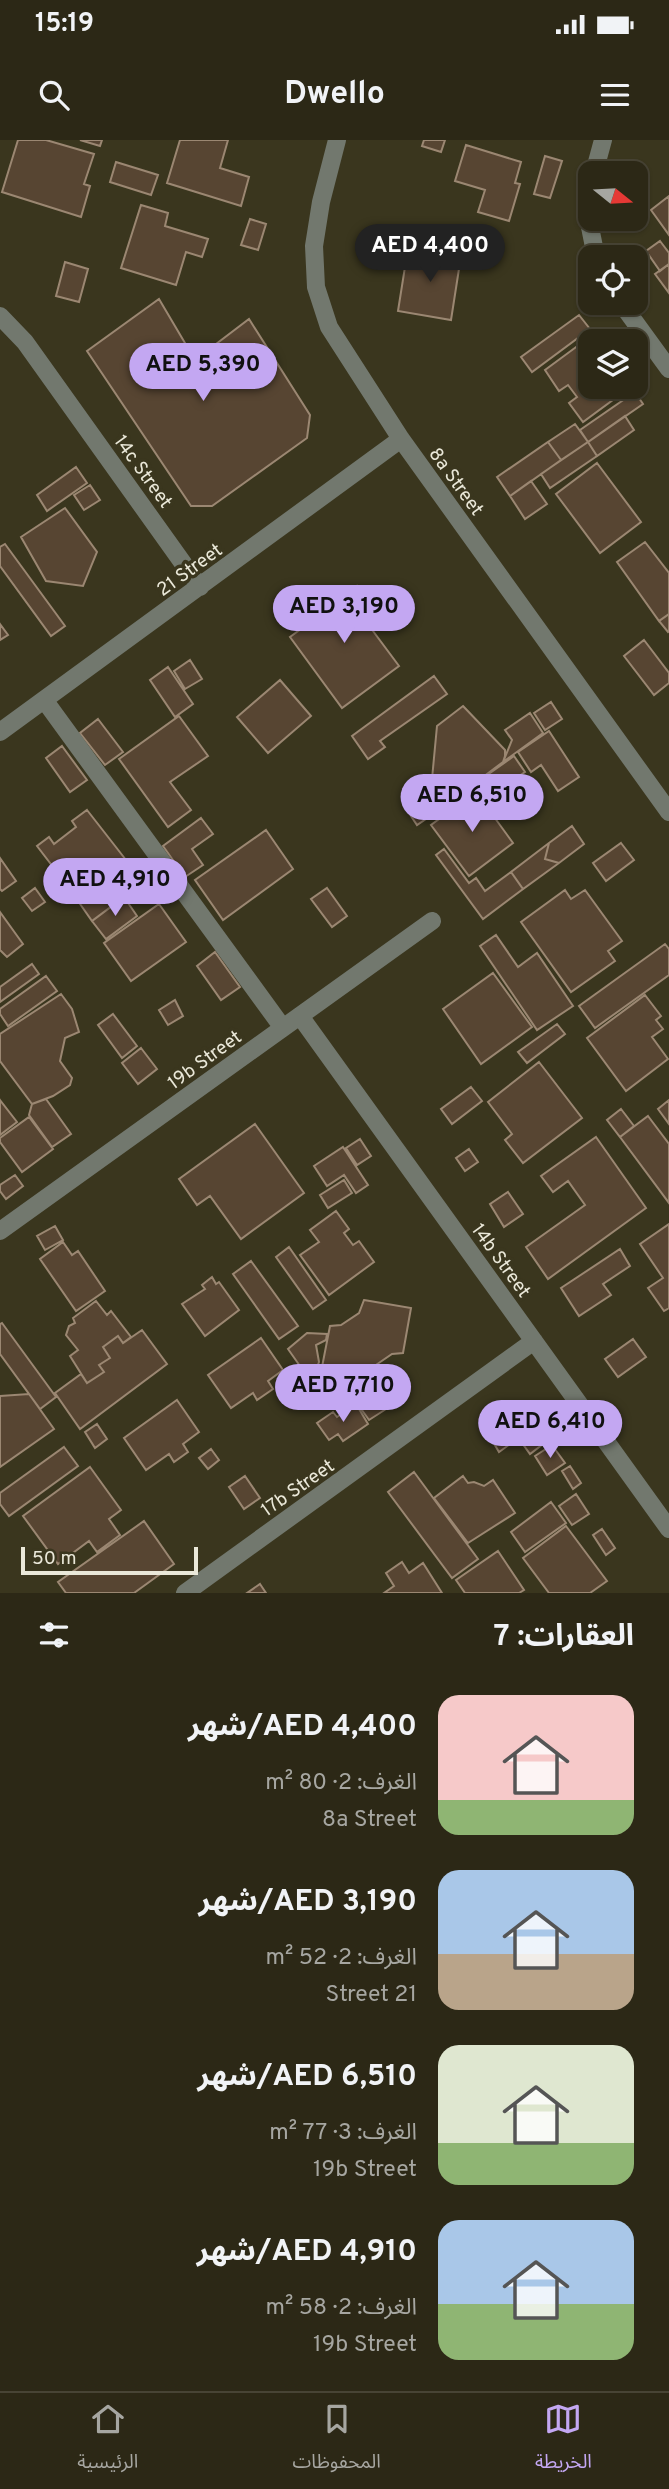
<!DOCTYPE html>
<html lang="ar">
<head>
<meta charset="utf-8">
<style>
	body { margin:0; font-family:Overpass,"Noto Sans Arabic",sans-serif; background:#383423; color:#f1f3f6; direction:rtl; height:100vh; display:flex; flex-direction:column; font-size:26px; white-space:nowrap }
	* { box-sizing:border-box; margin:0 }
	p { font-size:23px; color:#a6a6a1 }
	.icon { flex:none; width:38px; height:38px; fill:none; stroke:currentColor; stroke-width:2; stroke-linecap:round; stroke-linejoin:round }
	.map { position:relative; height:1453px; overflow:hidden; direction:ltr }
	.details { display:flex; flex-direction:column; background:#2c2816; flex:1 }
	.details>* { flex:none }
	.needle { width:46px; rotate:108deg }
	.controls { position:absolute; left:578px; top:21px; display:grid; gap:14px }
	.controls a { display:grid; place-items:center; width:70px; height:70px; border-radius:14px; background:#2c2816; box-shadow:0 2px 5px #0004,0 0 0 2px #484435; font-size:35px }
	.scale { position:absolute; left:21px; bottom:18px; width:177px; box-sizing:border-box; padding-left:7px; border:4px solid #eae8d9; border-top:0; font-size:19px; line-height:24px; white-space:nowrap; color:#eae8d9; -webkit-text-stroke:5px #3a361e; paint-order:stroke }
	.price { position:absolute; translate:-50% -60px; padding:0 16px; border-radius:24px; background:#c3a7f2; color:#111; font-size:23px; line-height:46px; filter:drop-shadow(0 2px 4px #0008) }
	.price::after { content:''; position:absolute; left:50%; top:42px; width:21px; height:16px; margin-left:-10px; background:inherit; clip-path:polygon(0 0,100% 0,50% 100%) }
	.price.current { background:#222; color:#fff }
	ul { padding:0; list-style:none }
	li { display:flex; align-items:center; gap:21px; height:175px; padding:0 35px }
	li span { display:grid; place-items:center; flex:none; width:196px; height:140px; border-radius:21px; color:#555 }
	li>.icon { margin-inline-start:auto }
	span .icon { width:84px; height:84px; fill:#fffc; stroke-width:1 }
	li b { font-size:30px }
	h2 { display:flex; justify-content:space-between; align-items:center; height:84px; padding:0 35px; font-size:30px }
	.status { display:flex; justify-content:space-between; align-items:center; height:49px; padding:0 35px; background:#2c2816; direction:ltr }
	.status svg { height:19px; fill:currentColor }
	header { display:flex; justify-content:space-between; align-items:center; height:91px; padding:0 35px; background:#2c2816; font-size:32px; font-weight:700 }
	.tabs { display:flex; justify-content:space-around; align-items:center; height:98px; border-top:2px solid #484435; background:#2c2816; font-size:19px; color:#a6a6a1 }
	.tabs a { display:grid; justify-items:center; gap:4px }
	.tabs .current { color:#c3a7f2 }
	.map>svg:first-child { display:block }
</style>
</head>
<body>
<div class="status"><b>15:19</b><svg viewBox="0 0 49 12"><path d="M0 12V9h3v3zM5 12V6h3v6zM10 12V3h3v9zM15 12V0h3v12zM26 1h20v11H26zM47 4h2v5h-2z"/></svg></div>
<header><svg class="icon" aria-label="menu" viewBox="0 0 24 24"><path d="M4 6h16M4 12h16M4 18h16"/></svg>Dwello<svg class="icon" aria-label="search" viewBox="0 0 24 24"><circle cx="10" cy="10" r="6"/><path d="M15 15l6 6"/></svg></header>
<div class="map">
<svg width="669" height="1453" viewBox="0 0 669 1453">
	<rect width="100%" height="100%" fill="#3a361e"/>
	<path fill="#574532" stroke="#9b8772" stroke-width="2" d="M18 0H46L94 14 84 44 90 46 81 77 2 52Z
		M80 0H102L100 6Z
		M180 0H228L220 28 249 37 241 66 167 43Z
		M424 0H445L441 12 422 6Z
		M466 5 521 22 515 43 520 44 509 81 478 72 485 50 455 41Z
		M545 16 562 21 550 58 534 54Z
		M116 22 158 35 151 55 110 42Z
		M669 56V95L651 70Z
		M141 65 168 73 165 86 208 99 202 117 186 112 176 145 121 128Z
		M250 79 266 84 258 110 241 105Z
		M660 101 669 113V124L660 131 646 111Z
		M408 108 461 116 451 180 398 171Z
		M65 122 88 129 79 162 56 156Z
		M669 124V153L655 134Z
		M159 159 195 220 249 179 310 275 307 298 212 366H191L87 211Z
		M579 175 590 189 532 232 521 217Z
		M587 199 590 202V247H622L625 251 583 282 569 263 577 257 568 245 559 251 545 230Z
		M635 252 643 264 588 302 580 290Z
		M625 276 634 290 597 316 588 302Z
		M575 284 588 302 561 320 548 302Z
		M548 302 561 320 510 356 497 337Z
		M588 302 597 316 550 348 541 334Z
		M597 323 641 382 600 413 556 354Z
		M76 327 87 343 47 371 37 355Z
		M531 341 547 364 525 379 510 356Z
		M90 345 100 360 84 370 74 355Z
		M65 368 97 412 83 446 46 441 21 397Z
		M645 402 669 433V474L659 481 617 422Z
		M5 404 65 486 51 496 0 426V407Z
		M357 446 384 483 373 491 399 526 342 568 290 497 305 486 292 469 311 455 322 472Z
		M669 474V491L668 492 659 481Z
		M0 484 8 495 0 500Z
		M644 500 669 533V543L654 555 624 516Z
		M190 520 202 539 185 549 174 531Z
		M168 527 193 564 175 577 150 540Z
		M434 536 447 554 380 601 385 607 368 619 352 596Z
		M280 540 311 576 268 613 237 577Z
		M551 562 562 579 545 590 534 573Z
		M463 566 505 610V616L503 622 447 664 432 639 437 586Z
		M530 573 543 593 503 622 512 600 505 590Z
		M179 576 208 616 170 642 191 670 168 687 119 619Z
		M98 579 123 612 105 625 80 593Z
		M549 591 579 637 558 651 541 625 531 632 518 612Z
		M62 606 87 640 70 652 46 618Z
		M514 616 525 632 494 653 483 638Z
		M476 652 513 703 469 736 431 685Z
		M437 654 445 666 417 685 409 673Z
		M87 670 126 720 77 758 37 706 49 697 54 704 76 687 72 681Z
		M201 678 213 694 192 709 203 725 185 737 163 706Z
		M572 686 584 704 559 723 545 719 549 703Z
		M266 690 293 729 223 780 195 740Z
		M549 703 545 719 559 723 523 749 511 732Z
		M621 703 634 720 606 741 593 723Z
		M444 709 469 743 476 738 485 751 511 732 523 749 483 779 436 715Z
		M0 718 16 741 2 751 0 749Z
		M109 738 124 757 92 781 78 761Z
		M35 748 45 762 32 771 22 758Z
		M327 748 347 776 332 787 311 759Z
		M565 750 571 759 585 750 622 801 608 811 615 821 571 852 521 782Z
		M124 757 137 776 106 799 92 781Z
		M159 764 186 802 131 841 104 803Z
		M0 772 23 804 7 817 0 810Z
		M496 795 518 827 537 813 573 866 537 890 480 806Z
		M665 804 669 809V835L595 888 579 866Z
		M215 812 240 847 221 860 197 826Z
		M32 824 39 834 0 862V847Z
		M493 833 532 887 481 924 443 869Z
		M46 836 57 851 8 886 0 874V869Z
		M61 854 72 869 79 892 65 898 60 921 72 938 70 945 53 956 32 964 0 921V894Z
		M645 855 661 876 656 880 663 889 652 897 668 919 626 951 587 898Z
		M175 860 183 876 168 885 159 870Z
		M113 874 137 906 122 918 98 885Z
		M557 884 565 894 527 923 518 912Z
		M141 908 157 929 138 944 122 923Z
		M539 922 582 978 523 1023 505 1000 512 994 488 962Z
		M471 947 482 961 452 984 441 969Z
		M46 959 71 994 52 1007 29 975 32 964Z
		M0 960 17 982 0 995Z
		M669 960V984L658 969Z
		M621 969 634 986 620 997 607 980Z
		M648 976 669 1004V1063L620 997Z
		M29 977 53 1009 22 1032 0 1002V998Z
		M255 984 304 1053 241 1099 210 1056 197 1065 179 1039Z
		M596 997 646 1068 548 1139 526 1107 585 1065 568 1041 553 1052 541 1036Z
		M360 999 371 1016 357 1025 346 1008Z
		M343 1007 368 1045 356 1053 344 1035 327 1046 314 1026Z
		M469 1009 478 1022 465 1031 456 1018Z
		M15 1035 23 1046 6 1059 0 1051V1045Z
		M344 1040 352 1053 328 1068 320 1055Z
		M508 1052 523 1074 504 1087 490 1064Z
		M336 1071 349 1089 344 1093 353 1105 359 1101 374 1122 329 1155 300 1115 319 1102 310 1090Z
		M669 1084V1168L664 1171 648 1148 663 1138 640 1104Z
		M55 1086 63 1100 45 1110 37 1096Z
		M63 1102 72 1115 78 1111 105 1151 76 1171 40 1119Z
		M289 1107 326 1160 313 1169 276 1117Z
		M620 1109 630 1126 603 1144 611 1155 579 1176 561 1148Z
		M251 1121 298 1186 279 1199 233 1134Z
		M212 1137 216 1144 219 1142 239 1170 205 1196 182 1164 205 1149 202 1145Z
		M364 1160 411 1168 403 1213 392 1214 370 1229 368 1239 322 1227 330 1186 341 1185 359 1173Z
		M96 1161 107 1175 111 1171 131 1197 123 1203 118 1196 103 1207 110 1218 99 1225 104 1232 87 1243 70 1216 78 1210 66 1195 69 1186 75 1183 73 1178Z
		M2 1183 56 1257 40 1269 0 1214V1184Z
		M142 1190 167 1224 80 1289 55 1253 81 1234 87 1243 104 1232 99 1225 110 1218 103 1207 118 1196 123 1203Z
		M307 1193 327 1194 326 1200 316 1205 319 1222 316 1230 307 1236 288 1209Z
		M261 1198 283 1230 268 1241 273 1249 257 1260 253 1253 231 1268 208 1235Z
		M633 1199 646 1217 618 1237 605 1219Z
		M374 1251 386 1269 369 1280 357 1263Z
		M29 1254 54 1289 0 1327V1256Z
		M177 1260 199 1292 183 1304 188 1312 174 1322 169 1314 146 1330 124 1298Z
		M356 1264 368 1284 343 1301 338 1294 329 1300 317 1283 333 1272 337 1277Z
		M502 1275 532 1282 547 1301 530 1314 522 1303 513 1302 499 1312 483 1285Z
		M97 1284 107 1299 95 1308 85 1292Z
		M552 1305 565 1323 547 1335 535 1316Z
		M64 1307 78 1326 9 1376 0 1364V1353Z
		M211 1309 219 1320 208 1329 199 1318Z
		M570 1326 581 1343 573 1349 562 1331Z
		M90 1327 121 1370 109 1379 120 1395 97 1412 89 1401 58 1424 23 1376Z
		M414 1332 478 1419 452 1438 388 1352Z
		M245 1336 260 1358 244 1369 229 1347Z
		M463 1336 468 1343 474 1342 484 1346 493 1340 515 1373 468 1403 434 1358Z
		M576 1354 589 1374 572 1385 559 1366Z
		M551 1362 566 1383 525 1412 511 1392Z
		M144 1381 174 1424 134 1453H66L58 1442Z
		M566 1386 607 1441 590 1453H549L523 1418Z
		M602 1389 615 1408 606 1415 593 1395Z
		M498 1411 524 1450 519 1453H465L456 1440Z
		M402 1422 409 1433 423 1423 442 1453H384L394 1446 386 1433Z
		M260 1444 266 1453H247Z"/>
	<g fill="none" stroke-linecap="round" stroke-linejoin="round">
		<path stroke="#72786e" stroke-width="18" d="M337 0 321 62 314 106 316 147 329 187 401 299 669 672
			M594 33 603 0
			M590 54 589 82 596 117
			M621 163 669 229
			M0 176 25 202 200 447
			M45 561 283 888
			M0 592 401 299
			M300 876 669 1389
			M0 1091 432 781
			M185 1453 534 1201"/>
	</g>
	<g text-anchor="middle" stroke-width="7" stroke-linejoin="round" paint-order="stroke">
		<g font-size="19" fill="#eae8d9" stroke="#3a361e">
			<text transform="translate(144 331) rotate(54)" y="7">14c Street</text>
			<text transform="translate(457 341) rotate(54)" y="7">8a Street</text>
			<text transform="translate(189 429) rotate(-36)" y="7">21 Street</text>
			<text transform="translate(204 919) rotate(-36)" y="7">19b Street</text>
			<text transform="translate(502 1120) rotate(54)" y="7">14b Street</text>
			<text transform="translate(297 1347) rotate(-35)" y="7">17b Street</text>
		</g>
	</g>
</svg>
<div class="controls">
<a><svg class="needle" viewBox="-14 -14 28 28"><path d="M0-13l5 13h-10z" fill="#e53935"/><path d="M0 13l5-13h-10z" fill="#a6a6a1"/></svg></a>
<a><svg class="icon" aria-label="locate" viewBox="0 0 24 24"><circle cx="12" cy="12" r="6"/><path d="M12 2v4M12 18v4M2 12h4M18 12h4"/></svg></a>
<a><svg class="icon" aria-label="layers" viewBox="0 0 24 24"><path d="M12 4l9 5-9 5-9-5zM3 14l9 5 9-5"/></svg></a>
</div>
<div class="scale">50 m</div>
<b class="price current" style="left:430px;top:144px">AED 4,400</b>
<b class="price" style="left:203px;top:263px">AED 5,390</b>
<b class="price" style="left:344px;top:505px">AED 3,190</b>
<b class="price" style="left:472px;top:694px">AED 6,510</b>
<b class="price" style="left:115px;top:778px">AED 4,910</b>
<b class="price" style="left:343px;top:1284px">AED 7,710</b>
<b class="price" style="left:550px;top:1320px">AED 6,410</b>
</div>
<section class="details">
<h2>العقارات: 7<svg class="icon" aria-label="filters" viewBox="0 0 24 24"><path d="M4 7h16M4 17h16"/><circle cx="9" cy="7" r="2"/><circle cx="15" cy="17" r="2"/></svg></h2>
<ul>
<li><span style="background:linear-gradient(#f6c9c9 75%,#8fb573 0)"><svg class="icon" aria-label="home" viewBox="0 0 24 24"><path d="M3 11l9-7 9 7M6 9v11h12V9"/></svg></span><div><b>AED 4,400/شهر</b><p>الغرف: 2 · 80 m²</p><p>8a Street</p></div></li>
<li><span style="background:linear-gradient(#a9c7e8 60%,#b9a48a 0)"><svg class="icon" aria-label="home" viewBox="0 0 24 24"><path d="M3 11l9-7 9 7M6 9v11h12V9"/></svg></span><div><b>AED 3,190/شهر</b><p>الغرف: 2 · 52 m²</p><p>21 Street</p></div></li>
<li><span style="background:linear-gradient(#dfe7d0 70%,#8fb573 0)"><svg class="icon" aria-label="home" viewBox="0 0 24 24"><path d="M3 11l9-7 9 7M6 9v11h12V9"/></svg></span><div><b>AED 6,510/شهر</b><p>الغرف: 3 · 77 m²</p><p>19b Street</p></div></li>
<li><span style="background:linear-gradient(#a9c7e8 60%,#8fb573 0)"><svg class="icon" aria-label="home" viewBox="0 0 24 24"><path d="M3 11l9-7 9 7M6 9v11h12V9"/></svg></span><div><b>AED 4,910/شهر</b><p>الغرف: 2 · 58 m²</p><p>19b Street</p></div></li>
</ul>
</section>
<nav class="tabs">
<a class="current"><svg class="icon" aria-label="map" viewBox="0 0 24 24"><path d="M3 6l6-2 6 2 6-2v14l-6 2-6-2-6 2zM9 4v14M15 6v14"/></svg>الخريطة</a>
<a><svg class="icon" aria-label="saved" viewBox="0 0 24 24"><path d="M7 4h10v16l-5-4-5 4z"/></svg>المحفوظات</a>
<a><svg class="icon" aria-label="home" viewBox="0 0 24 24"><path d="M3 11l9-7 9 7M6 9v11h12V9"/></svg>الرئيسية</a>
</nav>
</body>
</html>
